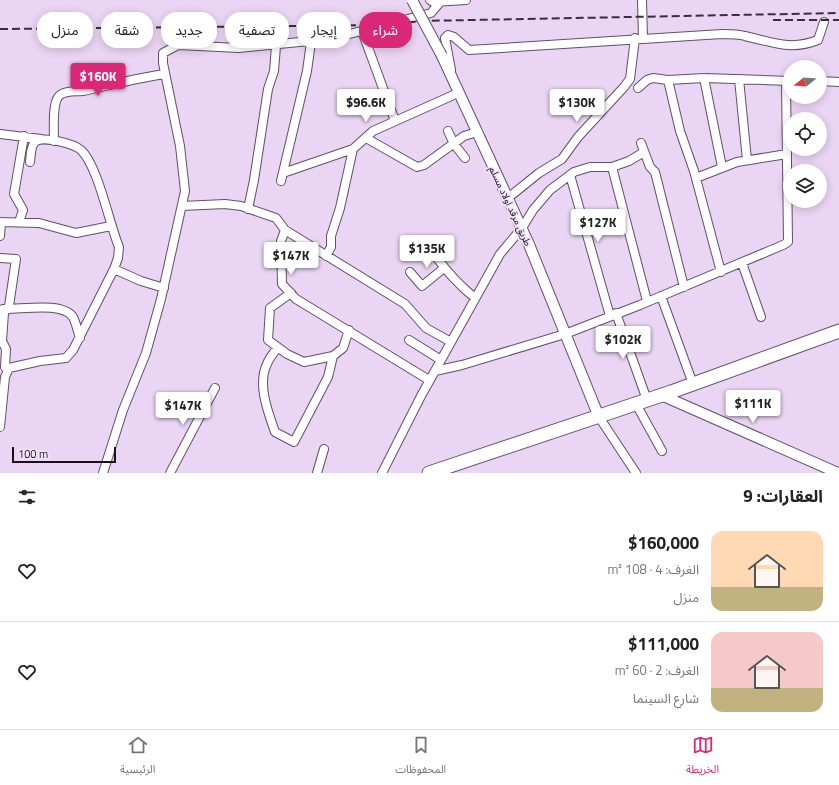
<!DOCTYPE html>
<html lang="ar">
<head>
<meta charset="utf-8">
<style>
	body { margin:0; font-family:"Titillium Web","Noto Sans Arabic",sans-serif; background:#f6f6f6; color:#222; direction:rtl; height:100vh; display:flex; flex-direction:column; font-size:15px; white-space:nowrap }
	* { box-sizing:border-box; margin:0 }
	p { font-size:13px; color:#767676 }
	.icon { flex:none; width:22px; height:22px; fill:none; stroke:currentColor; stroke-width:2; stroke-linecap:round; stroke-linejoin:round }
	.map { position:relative; height:473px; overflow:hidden; direction:ltr }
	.sheet { display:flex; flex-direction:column; background:#fff; flex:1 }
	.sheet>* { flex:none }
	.guide { position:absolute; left:12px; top:12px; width:400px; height:36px; direction:rtl; display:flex; gap:8px }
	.needle { width:26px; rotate:253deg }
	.fabs { position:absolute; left:783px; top:60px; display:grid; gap:8px }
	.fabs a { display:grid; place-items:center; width:44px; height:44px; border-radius:50%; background:#fff; box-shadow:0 2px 10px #0003; font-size:20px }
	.scale { position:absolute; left:12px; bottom:10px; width:104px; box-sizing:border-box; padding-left:4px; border:2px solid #18111c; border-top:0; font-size:11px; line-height:14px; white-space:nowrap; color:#18111c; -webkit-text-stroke:3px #f5e4fd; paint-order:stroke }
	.price { position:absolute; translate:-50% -34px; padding:0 9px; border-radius:4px; background:#fff; color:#222; font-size:13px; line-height:26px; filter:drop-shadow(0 1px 2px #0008) }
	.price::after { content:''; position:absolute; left:50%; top:24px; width:12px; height:9px; margin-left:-6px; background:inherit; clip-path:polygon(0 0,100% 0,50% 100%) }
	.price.on { background:#db2777; color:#fff }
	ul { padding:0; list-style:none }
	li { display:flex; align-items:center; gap:12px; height:100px; padding:0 16px }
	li+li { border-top:1px solid #e0e0e0 }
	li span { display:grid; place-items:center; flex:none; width:112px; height:80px; border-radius:12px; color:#555 }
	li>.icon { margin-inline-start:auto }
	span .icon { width:48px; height:48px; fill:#fffc; stroke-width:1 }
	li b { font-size:17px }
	h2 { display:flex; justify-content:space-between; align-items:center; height:48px; padding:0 16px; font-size:17px }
	.chip { padding:0 14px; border-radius:16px; background:#fff; box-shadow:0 2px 10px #0003; font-size:14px; line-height:36px }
	.chip.on { background:#db2777; color:#fff }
	.dock { display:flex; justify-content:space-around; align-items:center; height:56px; border-top:1px solid #e0e0e0; background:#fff; font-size:11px; color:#767676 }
	.dock a { display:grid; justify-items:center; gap:2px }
	.dock .on { color:#db2777 }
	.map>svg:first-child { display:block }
</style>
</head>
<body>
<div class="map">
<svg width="839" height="473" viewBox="0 0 839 473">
	<rect width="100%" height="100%" fill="#ead5f4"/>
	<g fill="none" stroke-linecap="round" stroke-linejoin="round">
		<defs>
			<path id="minor" d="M430 0 433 2 466 0
				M642 0 643 39
				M362 31 395 121
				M451 70 445 38 448 35 454 37 469 50 722 34C730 34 738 34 745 36 772 42 790 51 818 40L824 22
				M704 78 722 167
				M739 79 747 160
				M668 80 680 131 694 171 721 272
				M820 81 839 82
				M638 88 647 80 653 78 668 80 704 78 790 81
				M448 131 454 144 465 158
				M0 134 41 139
				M366 138 417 167 424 165 464 136 477 132
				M54 141C54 130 52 103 59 96 65 90 76 92 83 91 111 85 137 78 165 74
				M641 143 650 167 655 172 684 287
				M612 167 647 301
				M283 173 353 149 373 131 458 93
				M570 175 610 316
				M696 178 737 162 787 154
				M281 181 307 71 311 42
				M508 198 539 173 562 159 578 137 624 87 630 79 635 38
				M182 206 225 204 241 206 276 218 285 230 281 241 282 284 296 299 429 380
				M248 209 254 180 268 89 274 71 276 46
				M0 222 39 223 76 233 111 226
				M19 222 23 210 14 194 24 136
				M285 230 405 304 426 328 451 342
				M0 236 1 222
				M426 242C440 264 455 282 475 298
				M326 256 331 247V236L340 208 353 149
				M0 258 16 259 9 306 4 313 2 341 6 349 5 367
				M742 263 761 317
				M114 269 141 281 164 288
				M410 272 422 286 444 268
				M291 293 270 308 268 340 287 354 304 362 333 356 343 348 349 330
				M661 296 693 384
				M3 309C20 310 62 301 73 317 76 323 78 332 80 338
				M616 313 647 400
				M409 340 441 360
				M277 348C274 353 269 358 267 364 257 384 268 412 275 432L294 442 328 377 333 356
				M435 371 462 365 565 334 640 305 783 245 788 242 786 82
				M636 404 662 451
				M599 417 636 473
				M0 427 5 377 9 368 40 361 66 358 73 350 114 269 118 258 119 247C109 223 98 166 81 150 74 144 42 135 35 142 30 147 31 156 30 162
				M103 473 123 410 146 353 161 299 185 191 180 146 163 63V53L178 45 239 48 330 39 431 13 441 1
				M170 473 215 388
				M317 473 324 449
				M382 473 421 396 500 254 522 228 533 210 550 190 574 172 590 167H612L629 161 644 152"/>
			<path id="tertiary" d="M442 56 528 242 599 417
				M661 395 838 473"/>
			<path id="primary" d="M429 473 671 392 839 331"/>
		</defs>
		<use href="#minor" stroke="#614f69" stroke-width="10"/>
		<use href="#tertiary" stroke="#614f69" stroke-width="12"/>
		<use href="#primary" stroke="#614f69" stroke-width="15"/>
		<use href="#minor" stroke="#fff" stroke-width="8"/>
		<use href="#tertiary" stroke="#fff" stroke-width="10"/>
		<use href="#primary" stroke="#fff" stroke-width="13"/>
		<path stroke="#382f3d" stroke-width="2" stroke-dasharray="8 4" stroke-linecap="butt" d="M773 20H839
			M0 29 388 25 419 21 839 13"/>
		<defs>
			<path id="tertiary-bridge" d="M412 0 442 56"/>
		</defs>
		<use href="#tertiary-bridge" stroke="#614f69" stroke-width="12" stroke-linecap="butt"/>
		<use href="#tertiary-bridge" stroke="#fff" stroke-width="10"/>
	</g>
	<g text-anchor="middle" stroke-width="3.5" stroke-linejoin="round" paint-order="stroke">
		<g font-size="10" fill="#18111c" stroke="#f5e4fd">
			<text transform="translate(511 206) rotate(65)" y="4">طريق مرقد اولاد مسلم</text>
		</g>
	</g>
</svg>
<div class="fabs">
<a><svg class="needle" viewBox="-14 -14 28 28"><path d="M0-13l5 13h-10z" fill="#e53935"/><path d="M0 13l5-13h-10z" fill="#767676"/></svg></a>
<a><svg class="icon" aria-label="locate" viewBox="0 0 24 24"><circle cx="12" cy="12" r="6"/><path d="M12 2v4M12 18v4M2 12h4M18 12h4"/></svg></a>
<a><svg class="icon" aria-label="layers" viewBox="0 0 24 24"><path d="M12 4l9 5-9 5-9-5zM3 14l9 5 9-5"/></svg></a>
</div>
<div class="scale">100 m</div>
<b class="price on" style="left:98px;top:97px">$160K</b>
<b class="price" style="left:366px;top:123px">$96.6K</b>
<b class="price" style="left:577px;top:123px">$130K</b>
<b class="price" style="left:598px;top:243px">$127K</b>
<b class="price" style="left:427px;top:269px">$135K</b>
<b class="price" style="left:291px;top:276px">$147K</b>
<b class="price" style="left:623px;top:360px">$102K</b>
<b class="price" style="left:753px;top:424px">$111K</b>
<b class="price" style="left:183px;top:426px">$147K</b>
<div class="guide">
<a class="chip on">شراء</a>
<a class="chip">إيجار</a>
<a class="chip">تصفية</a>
<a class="chip">جديد</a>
<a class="chip">شقة</a>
<a class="chip">منزل</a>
</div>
</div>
<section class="sheet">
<h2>العقارات: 9<svg class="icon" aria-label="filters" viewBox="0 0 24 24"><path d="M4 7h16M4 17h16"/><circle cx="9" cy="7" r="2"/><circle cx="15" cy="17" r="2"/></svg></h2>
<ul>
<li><span style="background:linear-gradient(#ffd9b3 70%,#c2b280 0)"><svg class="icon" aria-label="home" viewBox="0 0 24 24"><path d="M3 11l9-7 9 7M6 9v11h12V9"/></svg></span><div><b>$160,000</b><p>الغرف: 4 · 108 m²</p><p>منزل</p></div><svg class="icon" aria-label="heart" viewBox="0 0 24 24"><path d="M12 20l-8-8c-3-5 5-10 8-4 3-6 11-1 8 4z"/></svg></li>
<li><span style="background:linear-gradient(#f6c9c9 70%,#c2b280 0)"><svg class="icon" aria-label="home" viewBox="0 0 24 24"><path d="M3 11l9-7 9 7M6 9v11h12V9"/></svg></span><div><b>$111,000</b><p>الغرف: 2 · 60 m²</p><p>شارع السينما</p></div><svg class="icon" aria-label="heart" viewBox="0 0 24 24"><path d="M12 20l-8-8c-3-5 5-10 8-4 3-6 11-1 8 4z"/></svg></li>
</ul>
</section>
<nav class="dock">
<a class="on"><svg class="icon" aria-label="map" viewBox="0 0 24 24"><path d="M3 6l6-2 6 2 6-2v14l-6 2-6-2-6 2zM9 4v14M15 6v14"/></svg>الخريطة</a>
<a><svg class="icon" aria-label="saved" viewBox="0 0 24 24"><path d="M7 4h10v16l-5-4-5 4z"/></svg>المحفوظات</a>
<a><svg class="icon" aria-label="home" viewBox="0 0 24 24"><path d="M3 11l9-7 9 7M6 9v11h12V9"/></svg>الرئيسية</a>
</nav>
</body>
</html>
